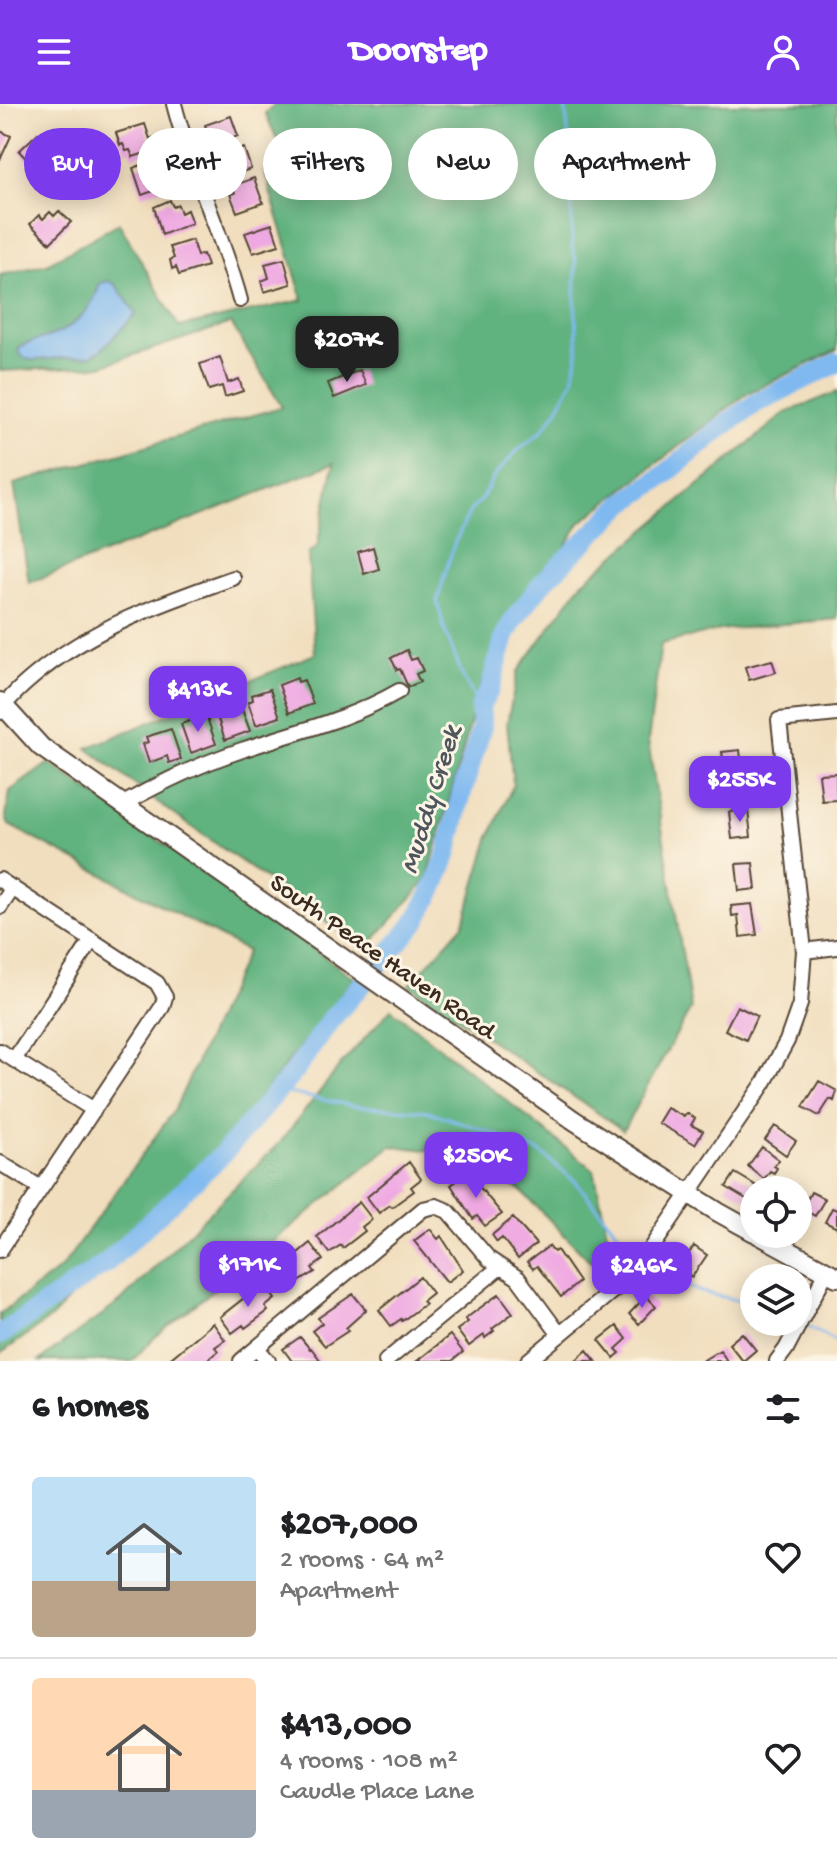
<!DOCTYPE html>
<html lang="en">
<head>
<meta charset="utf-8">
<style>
	body { margin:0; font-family:"Gochi Hand",sans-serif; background:#f2f2f2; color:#202124; height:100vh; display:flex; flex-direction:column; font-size:30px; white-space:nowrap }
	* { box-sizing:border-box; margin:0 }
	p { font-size:26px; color:#757577 }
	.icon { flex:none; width:44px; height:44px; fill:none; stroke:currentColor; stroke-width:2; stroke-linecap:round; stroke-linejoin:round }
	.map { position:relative; height:1257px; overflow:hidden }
	.panel { display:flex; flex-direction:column; background:#fff; flex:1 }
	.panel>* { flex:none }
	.banner { position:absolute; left:24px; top:24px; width:790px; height:72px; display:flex; gap:16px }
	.buttons { position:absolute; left:740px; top:1072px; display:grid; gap:16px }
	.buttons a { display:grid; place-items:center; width:72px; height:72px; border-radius:50%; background:#fff; box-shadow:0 4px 20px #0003; font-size:40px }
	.price { position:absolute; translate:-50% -68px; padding:0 18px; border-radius:16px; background:#7c3aed; color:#fff; font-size:26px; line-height:52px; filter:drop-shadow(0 2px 4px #0008) }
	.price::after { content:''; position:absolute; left:50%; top:48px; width:24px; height:18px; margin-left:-12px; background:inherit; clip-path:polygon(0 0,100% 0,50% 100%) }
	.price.selected { background:#222; color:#fff }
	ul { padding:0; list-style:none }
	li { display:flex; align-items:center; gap:24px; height:200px; padding:0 32px }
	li+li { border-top:2px solid #e0e0e0 }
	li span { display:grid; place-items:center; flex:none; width:224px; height:160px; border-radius:8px; color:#555 }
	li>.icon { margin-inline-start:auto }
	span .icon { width:96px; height:96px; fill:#fffc; stroke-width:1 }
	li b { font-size:34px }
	h2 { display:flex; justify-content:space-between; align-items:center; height:96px; padding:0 32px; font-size:34px }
	.chip { padding:0 28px; border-radius:36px; background:#fff; box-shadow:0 4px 20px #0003; font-size:28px; line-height:72px }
	.chip.selected { background:#7c3aed; color:#fff }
	header { display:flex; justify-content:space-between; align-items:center; height:104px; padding:0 32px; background:#7c3aed; color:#fff; font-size:36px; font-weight:800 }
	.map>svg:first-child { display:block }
</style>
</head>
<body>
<header><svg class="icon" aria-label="menu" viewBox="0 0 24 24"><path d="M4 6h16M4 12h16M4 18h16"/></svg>Doorstep<svg class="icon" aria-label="person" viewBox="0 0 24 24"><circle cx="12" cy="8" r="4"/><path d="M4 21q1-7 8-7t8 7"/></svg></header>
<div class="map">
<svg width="837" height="1257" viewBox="0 0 837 1257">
	<rect width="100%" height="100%" fill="#fcf5e5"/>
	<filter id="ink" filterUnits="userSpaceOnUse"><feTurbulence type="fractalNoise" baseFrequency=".0125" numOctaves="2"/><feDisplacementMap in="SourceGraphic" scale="16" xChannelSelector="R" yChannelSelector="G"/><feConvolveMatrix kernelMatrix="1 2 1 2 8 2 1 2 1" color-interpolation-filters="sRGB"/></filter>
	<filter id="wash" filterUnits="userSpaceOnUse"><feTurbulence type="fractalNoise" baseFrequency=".006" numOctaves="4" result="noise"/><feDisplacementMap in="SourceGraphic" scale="32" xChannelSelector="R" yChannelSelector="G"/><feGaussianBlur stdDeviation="1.8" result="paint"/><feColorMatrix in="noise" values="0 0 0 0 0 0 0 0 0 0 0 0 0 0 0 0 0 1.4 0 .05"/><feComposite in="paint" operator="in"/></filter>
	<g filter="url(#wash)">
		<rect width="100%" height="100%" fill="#f1debe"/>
		<path fill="#60b27f" stroke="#4e6e4e" stroke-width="2" d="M275 0H837V246L746 290 580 419 481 580 427 776 366 845 165 704 87 644 315 550 308 450 317 443 334 359 29 479 14 380 282 303 231 219 101 262 0 267V171L47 160 119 119 179 223 303 196 264 67 287 57 265 9Z
			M837 288V515L720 526 661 540 648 637 691 904 623 1026 409 881 463 821 489 735 513 681 507 619 518 567 582 479 785 309Z
			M49 659 354 874 232 1029 52 1213 0 1250V1210L62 1163 175 1005 247 847 9 721 6 713 10 687Z
			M391 905 594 1066 611 1147 597 1164 520 1086 453 1049 391 1042 153 1235 132 1257H39L121 1197 281 1037 343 958Z"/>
		<path fill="#7fb9f0" stroke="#5d7287" stroke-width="2" d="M109 177 116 181 136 210 101 246 91 252 34 256C25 256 20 253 18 244 31 235 46 235 60 228 80 218 94 200 100 179Z"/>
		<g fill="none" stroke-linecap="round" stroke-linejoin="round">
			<path stroke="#7fb9f0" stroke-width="3" d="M480 603 463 573 444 524 437 497 454 440 470 407 481 396 494 372 518 346 541 328 556 308 573 276 578 247 575 198 576 157 572 143 571 55 565 0
				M278 987 354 1002 427 1007 492 1029 540 1048 576 1078 631 1145
				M656 1169 701 1188 754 1200
				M808 1222 837 1238
				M0 1236 8 1226"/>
			<path stroke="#7fb9f0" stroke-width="20" d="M0 1231 106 1159 223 1050 294 968 329 918 415 819 434 784 447 751 462 688 482 623 480 603 490 585 505 532 513 517 543 478 624 399 662 373 718 326 756 299 837 259"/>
		</g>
		<g id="blocks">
			<path fill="#efa9e2" d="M231 12 238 32 212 42 205 21Z
				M145 20 150 35 157 32 161 44 133 53 130 46 126 47 123 40 120 41 116 29Z
				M0 27 11 32 0 56Z
				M38 29 53 44 34 63 19 47Z
				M244 44 251 65 225 74 218 54Z
				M152 57 157 73 170 69 174 80 142 91 133 64Z
				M71 63 77 84 53 91 47 69Z
				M254 74 263 99 237 108 230 90 235 89 232 82Z
				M170 96 173 103 178 101 181 109 187 106 192 119 162 131 154 103Z
				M59 107 71 118 50 139 30 120 39 111 43 115 50 108 54 112Z
				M272 120 279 141 253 149 245 129Z
				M192 136 197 152 203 150 207 162 179 171 176 163 172 165 170 156 174 154 170 143Z
				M284 155 291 180 264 188 261 177 269 174 265 160Z
				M220 253 228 279 239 275 243 287 225 293 222 282 209 286 200 260Z
				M360 266 366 281 334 294 328 279Z
				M373 443 379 465 364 470 358 448Z
				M407 546 411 556 417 554 423 567 416 570 420 578 408 583 400 565 397 566 391 554Z
				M772 556 776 568 749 576 745 563Z
				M297 574 298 578 304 576 313 600 289 609 279 581Z
				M270 585 280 613 256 621 248 598 253 596 252 591Z
				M240 600 250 627 225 636 216 609Z
				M206 611 216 640 191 649 181 620Z
				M171 625 181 655 169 659 167 652 149 659 143 640 148 638 146 633Z
				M740 646 743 673 726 675 722 648Z
				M836 669 837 696 822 697 819 670Z
				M748 706 751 733 732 735 729 708Z
				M753 759 756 785 739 787 736 760Z
				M752 800 757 831 740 833 738 811 732 812 731 802Z
				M737 902 757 912 746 936 725 926Z
				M819 977 837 987 834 997 830 995 819 1012 803 1003Z
				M667 1004 684 1013 687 1009 695 1014 691 1021 703 1027 695 1040 658 1019Z
				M775 1022 796 1037 786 1051 765 1036Z
				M762 1043 779 1056 774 1062 777 1064 774 1069 770 1067 764 1075 748 1062Z
				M409 1058 421 1075 411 1083 414 1087 392 1103 390 1101 379 1109 367 1093Z
				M468 1069 502 1110 485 1122 477 1112 473 1115 451 1081Z
				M735 1069 760 1084 754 1086V1091L752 1090 748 1096 726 1083Z
				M811 1088 825 1095 815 1112 798 1103 799 1089 808 1094Z
				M359 1098 372 1115 362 1123 365 1127 343 1144 341 1141 329 1149 317 1133Z
				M832 1104 837 1106V1124L825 1118Z
				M513 1114 536 1140 518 1155 502 1134 497 1138 492 1131Z
				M430 1125 438 1135 441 1132 463 1166 447 1178 414 1137Z
				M310 1139 323 1156 312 1164 315 1168 281 1189 269 1173Z
				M549 1142 554 1148 557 1146 579 1178 561 1193 537 1162 533 1165 527 1158Z
				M694 1142 707 1151 692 1173 679 1164Z
				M420 1173 432 1189 422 1197 425 1200 402 1217 401 1215 391 1222 379 1206Z
				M263 1179 275 1195 265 1203 268 1207 245 1224 243 1221 232 1229 220 1213Z
				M353 1190 366 1206 346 1224 348 1227 325 1242 312 1227 322 1219 318 1214Z
				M499 1190 513 1209 492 1225 494 1227 485 1234 484 1231 469 1242 457 1226 468 1218 465 1215Z
				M646 1192 656 1202 639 1220 629 1210Z
				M213 1219 225 1236 215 1243 218 1247 206 1257H173L171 1254Z
				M617 1222 627 1235 616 1245 620 1249 614 1254 599 1236Z
				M742 1229 756 1246 743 1257 729 1240Z
				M450 1231 463 1248 452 1257H417Z
				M300 1233 310 1245 311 1244 321 1257H292L283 1245Z
				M587 1246 596 1257H575Z
				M720 1246 727 1257H702Z"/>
		</g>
	</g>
	<g filter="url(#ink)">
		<use href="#blocks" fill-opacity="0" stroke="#564536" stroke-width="2"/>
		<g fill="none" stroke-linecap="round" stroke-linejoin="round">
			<defs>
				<path id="minor" d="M174 0C191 67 222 129 240 196
					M0 608C8 594 22 582 34 572 93 523 162 499 233 474
					M123 700C160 679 200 660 242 646 295 628 349 616 399 587
					M0 776 157 879 165 893 162 903 0 1146
					M0 803 13 784
					M804 847 837 843
					M0 947 94 1006
					M14 956 92 836
					M0 1059 41 1084
					M257 1244 268 1257
					M241 1257 423 1105 436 1102 448 1107 489 1155 518 1174 560 1231
					M386 1257 500 1163
					M528 1257 616 1184 645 1154 764 979 787 937 800 900 804 847 779 616 837 610
					M777 1257 786 1245 827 1167"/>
				<path id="major" d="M0 598 41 643 575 1017 718 1108 754 1128
					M758 1130 837 1173"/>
			</defs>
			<use href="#minor" stroke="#564536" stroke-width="18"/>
			<use href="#major" stroke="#564536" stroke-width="22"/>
			<use href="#minor" stroke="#fff" stroke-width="14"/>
			<use href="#major" stroke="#fff" stroke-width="18"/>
		</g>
	</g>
	<g text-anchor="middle" stroke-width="6" stroke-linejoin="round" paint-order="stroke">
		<g font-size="26" fill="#3b2a1e" stroke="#fcf5e5">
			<text transform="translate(384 851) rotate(35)" y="9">South Peace Haven Road</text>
		</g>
		<g font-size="28" font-style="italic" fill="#4f555d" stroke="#fcf5e5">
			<text transform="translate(428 695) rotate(-73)" y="10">Muddy Creek</text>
		</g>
	</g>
</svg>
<div class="buttons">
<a><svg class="icon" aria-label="locate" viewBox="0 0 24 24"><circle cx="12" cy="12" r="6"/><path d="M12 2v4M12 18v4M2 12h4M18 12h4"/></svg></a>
<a><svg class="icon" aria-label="layers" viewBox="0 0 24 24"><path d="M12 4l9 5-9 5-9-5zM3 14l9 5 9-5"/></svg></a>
</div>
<b class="price selected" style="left:347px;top:280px">$207K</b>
<b class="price" style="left:198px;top:630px">$413K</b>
<b class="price" style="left:740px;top:720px">$255K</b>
<b class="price" style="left:476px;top:1096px">$250K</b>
<b class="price" style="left:248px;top:1205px">$171K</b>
<b class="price" style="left:642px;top:1206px">$246K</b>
<div class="banner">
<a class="chip selected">Buy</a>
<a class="chip">Rent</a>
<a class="chip">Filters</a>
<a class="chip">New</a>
<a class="chip">Apartment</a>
</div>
</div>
<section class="panel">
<h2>6 homes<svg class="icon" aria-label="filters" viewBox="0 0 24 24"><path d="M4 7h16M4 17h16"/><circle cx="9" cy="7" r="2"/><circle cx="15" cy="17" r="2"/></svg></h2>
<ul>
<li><span style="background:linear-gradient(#bfe0f5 65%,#b9a48a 0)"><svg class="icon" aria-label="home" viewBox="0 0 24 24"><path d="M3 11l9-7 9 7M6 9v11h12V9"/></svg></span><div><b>$207,000</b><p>2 rooms · 64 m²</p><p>Apartment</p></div><svg class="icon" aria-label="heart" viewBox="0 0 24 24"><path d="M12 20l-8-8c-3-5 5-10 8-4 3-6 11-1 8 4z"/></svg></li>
<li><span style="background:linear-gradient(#ffd9b3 70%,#9aa5b1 0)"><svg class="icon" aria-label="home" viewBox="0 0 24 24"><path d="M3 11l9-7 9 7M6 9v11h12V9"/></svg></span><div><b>$413,000</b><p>4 rooms · 108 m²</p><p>Caudle Place Lane</p></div><svg class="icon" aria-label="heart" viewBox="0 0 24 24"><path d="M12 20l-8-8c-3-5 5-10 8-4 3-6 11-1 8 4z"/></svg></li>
</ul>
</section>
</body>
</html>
